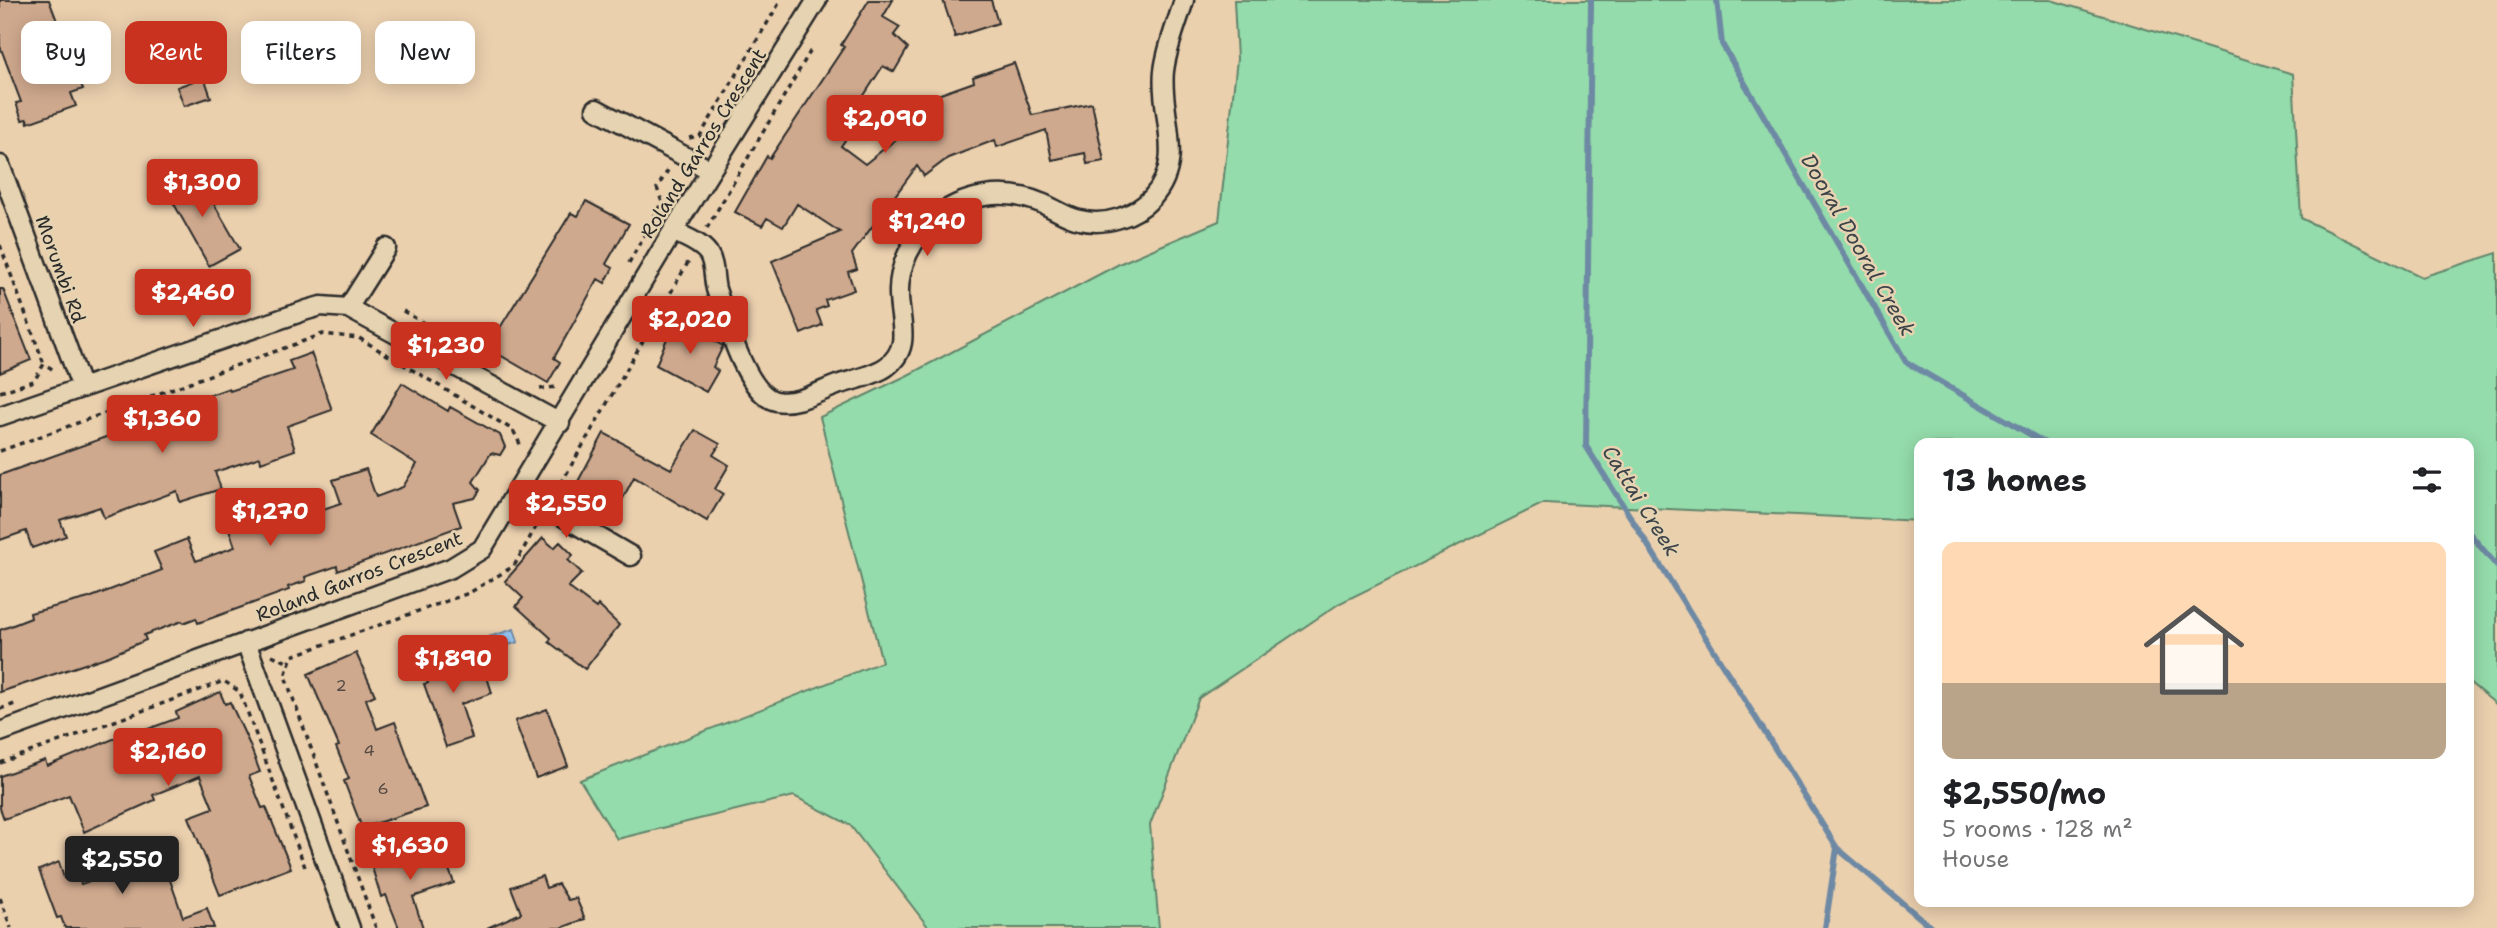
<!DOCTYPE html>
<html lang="en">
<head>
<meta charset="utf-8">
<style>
	body { margin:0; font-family:"Shantell Sans",sans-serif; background:#f2f2f2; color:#202124; height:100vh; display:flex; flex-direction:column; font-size:26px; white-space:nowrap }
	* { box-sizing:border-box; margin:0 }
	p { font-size:23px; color:#757577 }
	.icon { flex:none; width:38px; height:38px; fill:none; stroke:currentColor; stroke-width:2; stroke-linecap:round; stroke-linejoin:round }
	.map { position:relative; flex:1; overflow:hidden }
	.drawer { position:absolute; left:1914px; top:438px; width:560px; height:469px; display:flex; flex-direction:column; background:#fff; border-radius:14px; box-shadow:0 4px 18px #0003 }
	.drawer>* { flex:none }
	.guide { position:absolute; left:21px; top:21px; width:665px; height:63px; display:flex; gap:14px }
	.price { position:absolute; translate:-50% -60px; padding:0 16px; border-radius:7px; background:#c8321e; color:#fff; font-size:23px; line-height:46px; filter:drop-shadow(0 2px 4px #0008) }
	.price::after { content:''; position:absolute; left:50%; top:42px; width:21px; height:16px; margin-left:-10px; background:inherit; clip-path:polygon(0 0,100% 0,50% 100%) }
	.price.selected { background:#222; color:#fff }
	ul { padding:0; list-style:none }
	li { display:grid; align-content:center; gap:14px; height:371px; padding:0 28px }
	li+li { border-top:2px solid #e0e0e0 }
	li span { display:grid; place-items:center; height:217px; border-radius:14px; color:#555 }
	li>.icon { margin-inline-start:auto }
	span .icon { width:126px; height:126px; fill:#fffc; stroke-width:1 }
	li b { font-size:30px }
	h2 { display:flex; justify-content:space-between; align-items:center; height:84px; padding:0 28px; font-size:30px }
	.chip { padding:0 24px; border-radius:14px; background:#fff; box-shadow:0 4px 18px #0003; font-size:24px; line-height:63px }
	.chip.selected { background:#c8321e; color:#fff }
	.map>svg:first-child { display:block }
</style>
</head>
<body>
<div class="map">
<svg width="2497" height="928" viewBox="0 0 2497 928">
	<rect width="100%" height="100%" fill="#ebd0ae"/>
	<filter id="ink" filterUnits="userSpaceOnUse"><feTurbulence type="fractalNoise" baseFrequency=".0143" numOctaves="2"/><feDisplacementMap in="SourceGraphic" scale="14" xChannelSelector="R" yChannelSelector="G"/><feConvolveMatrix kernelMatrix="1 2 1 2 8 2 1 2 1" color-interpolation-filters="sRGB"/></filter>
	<g filter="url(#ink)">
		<path fill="#94dcab" stroke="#60846b" stroke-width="2" d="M1234 0H2051L2293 74 2301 218 2422 277 2497 253V705L2469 682V443H1920V521L1544 503 1340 603 1199 698 1150 825 1159 928H929L850 825 794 796 617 839 580 780 882 662 820 417 908 375 1121 263 1219 221 1237 59Z"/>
		<path fill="#9ac8f5" stroke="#6e89a4" stroke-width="2" d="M514 629 518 642 493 650 489 637Z"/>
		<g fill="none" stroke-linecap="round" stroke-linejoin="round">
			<path stroke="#6e89a4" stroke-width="6" d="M1591 0 1586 446 1837 848 1932 928
				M1717 0 1722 44 1906 362 2045 443
				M2469 533 2497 566
				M1825 928 1837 848"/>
		</g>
		<path fill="#cfa98e" stroke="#2b2b2b" stroke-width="2" d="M0 0H49L83 89 71 93 76 106 28 123 27 119 22 120 16 103 21 102 0 46Z
			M869 0H893L883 17 900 27 894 35 908 48 894 72 883 66 841 131 848 136 841 146 865 164 896 139 889 130 932 97 974 82 973 77 1014 63 1032 115 1092 103 1104 161 1087 164 1085 153 1052 160 1046 130 997 147 995 140 948 158 924 176 917 166 852 254 857 269 848 272 854 290 825 300 827 306 816 310 822 325 801 334 772 261 840 232 797 204 783 227 767 218 762 226 735 212 767 156 770 158 844 47 841 45Z
			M943 0H991L998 23 955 37Z
			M204 77 211 97 184 106 177 87Z
			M195 171 240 249 209 266 165 188Z
			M586 201 629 224 606 264 613 268 605 283 598 279 554 358 560 362 548 383 481 344 491 327 498 331 571 213 578 216Z
			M0 289H3L31 360 0 373Z
			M675 319 723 346 713 367 718 371 706 392 656 365Z
			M311 353 332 410 287 426 295 450 261 462 260 457 215 472 221 489 180 502 177 491 104 518 100 507 60 520 66 536 32 548 26 531 0 540V475L209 400 207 396 229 388 230 391 293 370 289 361Z
			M402 383 448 411 450 407 500 435 505 447 500 455 491 453 473 482 480 490 475 498 453 503 461 526 338 571 337 566 305 577 306 581 288 587 289 590 198 623 196 618 183 623 182 621 144 635 146 640 109 656 0 692V630L31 618 30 613 89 598 162 570 154 552 187 539 196 561 235 547 229 529 282 513 285 522 341 503 333 480 366 469 376 497 403 487 417 464 371 435Z
			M695 430 720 444 713 455 729 465 715 489 723 494 707 521 634 477 619 506 575 487 604 433 671 469Z
			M543 538 554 548 560 542 573 555 568 560 582 573 568 587 596 608 598 605 619 625 585 669 549 642 551 638 516 606 523 598 505 581Z
			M356 653 375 695 366 699 377 729 395 722 426 807 362 828 344 781 349 779 336 747 339 746 308 674Z
			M444 653 448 667 457 664 460 672 483 664 492 693 461 704 472 738 446 747 424 684 428 683 421 661Z
			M220 692 225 704 230 702 249 743 260 772 249 776 262 808 266 807 291 868 220 895 189 817 213 808 200 776 153 795 155 800 84 832 69 795 4 819 0 808V776L45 760 47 766 128 733 129 736 178 718 176 712Z
			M547 709 568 766 536 778 515 721Z
			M157 843 183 917 207 908 214 928H65L61 917 57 918 39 870 59 862 64 878 77 873 81 884 113 873 109 860Z
			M423 843 430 861 444 856 454 883 413 897 423 928H399L386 895 381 897 371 864Z
			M542 876 546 888 558 884 568 900 576 898 585 919 561 928H487L521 913 511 887Z"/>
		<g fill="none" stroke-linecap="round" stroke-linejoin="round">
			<defs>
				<path id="street" d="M596 109 710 170
					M0 165 82 388
					M673 231C684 237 700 242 708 253 715 264 713 277 716 289 725 316 746 395 776 401 796 405 818 392 837 385 852 380 873 376 886 367 913 347 899 322 899 294 898 266 912 239 933 220 962 194 1005 188 1041 203 1054 208 1067 218 1080 220 1105 226 1134 217 1152 198 1187 159 1159 115 1164 71 1167 46 1177 24 1184 0
					M348 308 560 423
					M0 416 307 310 321 306 348 308 386 248
					M519 491 631 556
					M246 642 350 928
					M0 732 451 568 482 549 673 231 817 0"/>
			</defs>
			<use href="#street" stroke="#2b2b2b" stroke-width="23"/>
			<path stroke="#2b2b2b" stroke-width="3.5" stroke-dasharray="5 5" stroke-linecap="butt" d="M689 138 700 136 781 0
				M707 228 811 50
				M0 245 44 364
				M629 263 662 202 657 188 670 167
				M403 311 467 348
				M540 389 557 387
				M0 392 34 381 44 364 54 370
				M0 451 323 334 359 338 513 430 522 448
				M556 492 690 259
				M272 655 289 663
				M0 709 18 703
				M0 763 224 681 240 692 305 867
				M0 898 11 928
				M376 928 285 676 292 656 469 593 514 566 538 523"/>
			<use href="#street" stroke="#e6d3b1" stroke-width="18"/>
		</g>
	</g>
	<g text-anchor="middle" stroke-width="5" stroke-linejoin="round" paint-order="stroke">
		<g font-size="16" fill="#544a44">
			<text x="341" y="691">2</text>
			<text x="369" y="756">4</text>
			<text x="383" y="794">6</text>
		</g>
		<g font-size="19" fill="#2b2b2b" stroke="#e6d3b1">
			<text transform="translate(703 143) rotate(-58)" y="7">Roland Garros Crescent</text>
			<text transform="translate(61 269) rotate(70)" y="7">Morumbi Rd</text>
			<text transform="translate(359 576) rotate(-21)" y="7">Roland Garros Crescent</text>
		</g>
		<g font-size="21" font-style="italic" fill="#3c4349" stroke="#e6d3b1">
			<text transform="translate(1858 245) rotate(60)" y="7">Dooral Dooral Creek</text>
			<text transform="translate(1641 501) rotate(58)" y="7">Cattai Creek</text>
		</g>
	</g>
</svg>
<b class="price" style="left:885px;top:155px">$2,090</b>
<b class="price" style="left:202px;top:219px">$1,300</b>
<b class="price" style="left:927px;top:258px">$1,240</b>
<b class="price" style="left:193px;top:329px">$2,460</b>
<b class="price" style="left:690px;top:356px">$2,020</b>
<b class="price" style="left:446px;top:382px">$1,230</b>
<b class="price" style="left:162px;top:455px">$1,360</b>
<b class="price" style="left:566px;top:540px">$2,550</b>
<b class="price" style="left:270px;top:548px">$1,270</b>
<b class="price" style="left:453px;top:695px">$1,890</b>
<b class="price" style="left:168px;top:788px">$2,160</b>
<b class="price" style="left:410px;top:882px">$1,630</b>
<b class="price selected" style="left:122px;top:896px">$2,550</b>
<div class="guide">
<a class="chip">Buy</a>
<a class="chip selected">Rent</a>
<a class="chip">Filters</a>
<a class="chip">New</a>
</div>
<section class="drawer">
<h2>13 homes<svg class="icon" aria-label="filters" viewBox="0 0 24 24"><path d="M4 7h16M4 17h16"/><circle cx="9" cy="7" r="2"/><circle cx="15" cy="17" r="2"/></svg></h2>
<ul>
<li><span style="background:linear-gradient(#ffd9b3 65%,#b9a48a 0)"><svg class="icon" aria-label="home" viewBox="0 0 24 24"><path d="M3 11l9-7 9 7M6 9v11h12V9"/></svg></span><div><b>$2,550/mo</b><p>5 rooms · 128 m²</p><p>House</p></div></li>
</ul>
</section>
</div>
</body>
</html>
